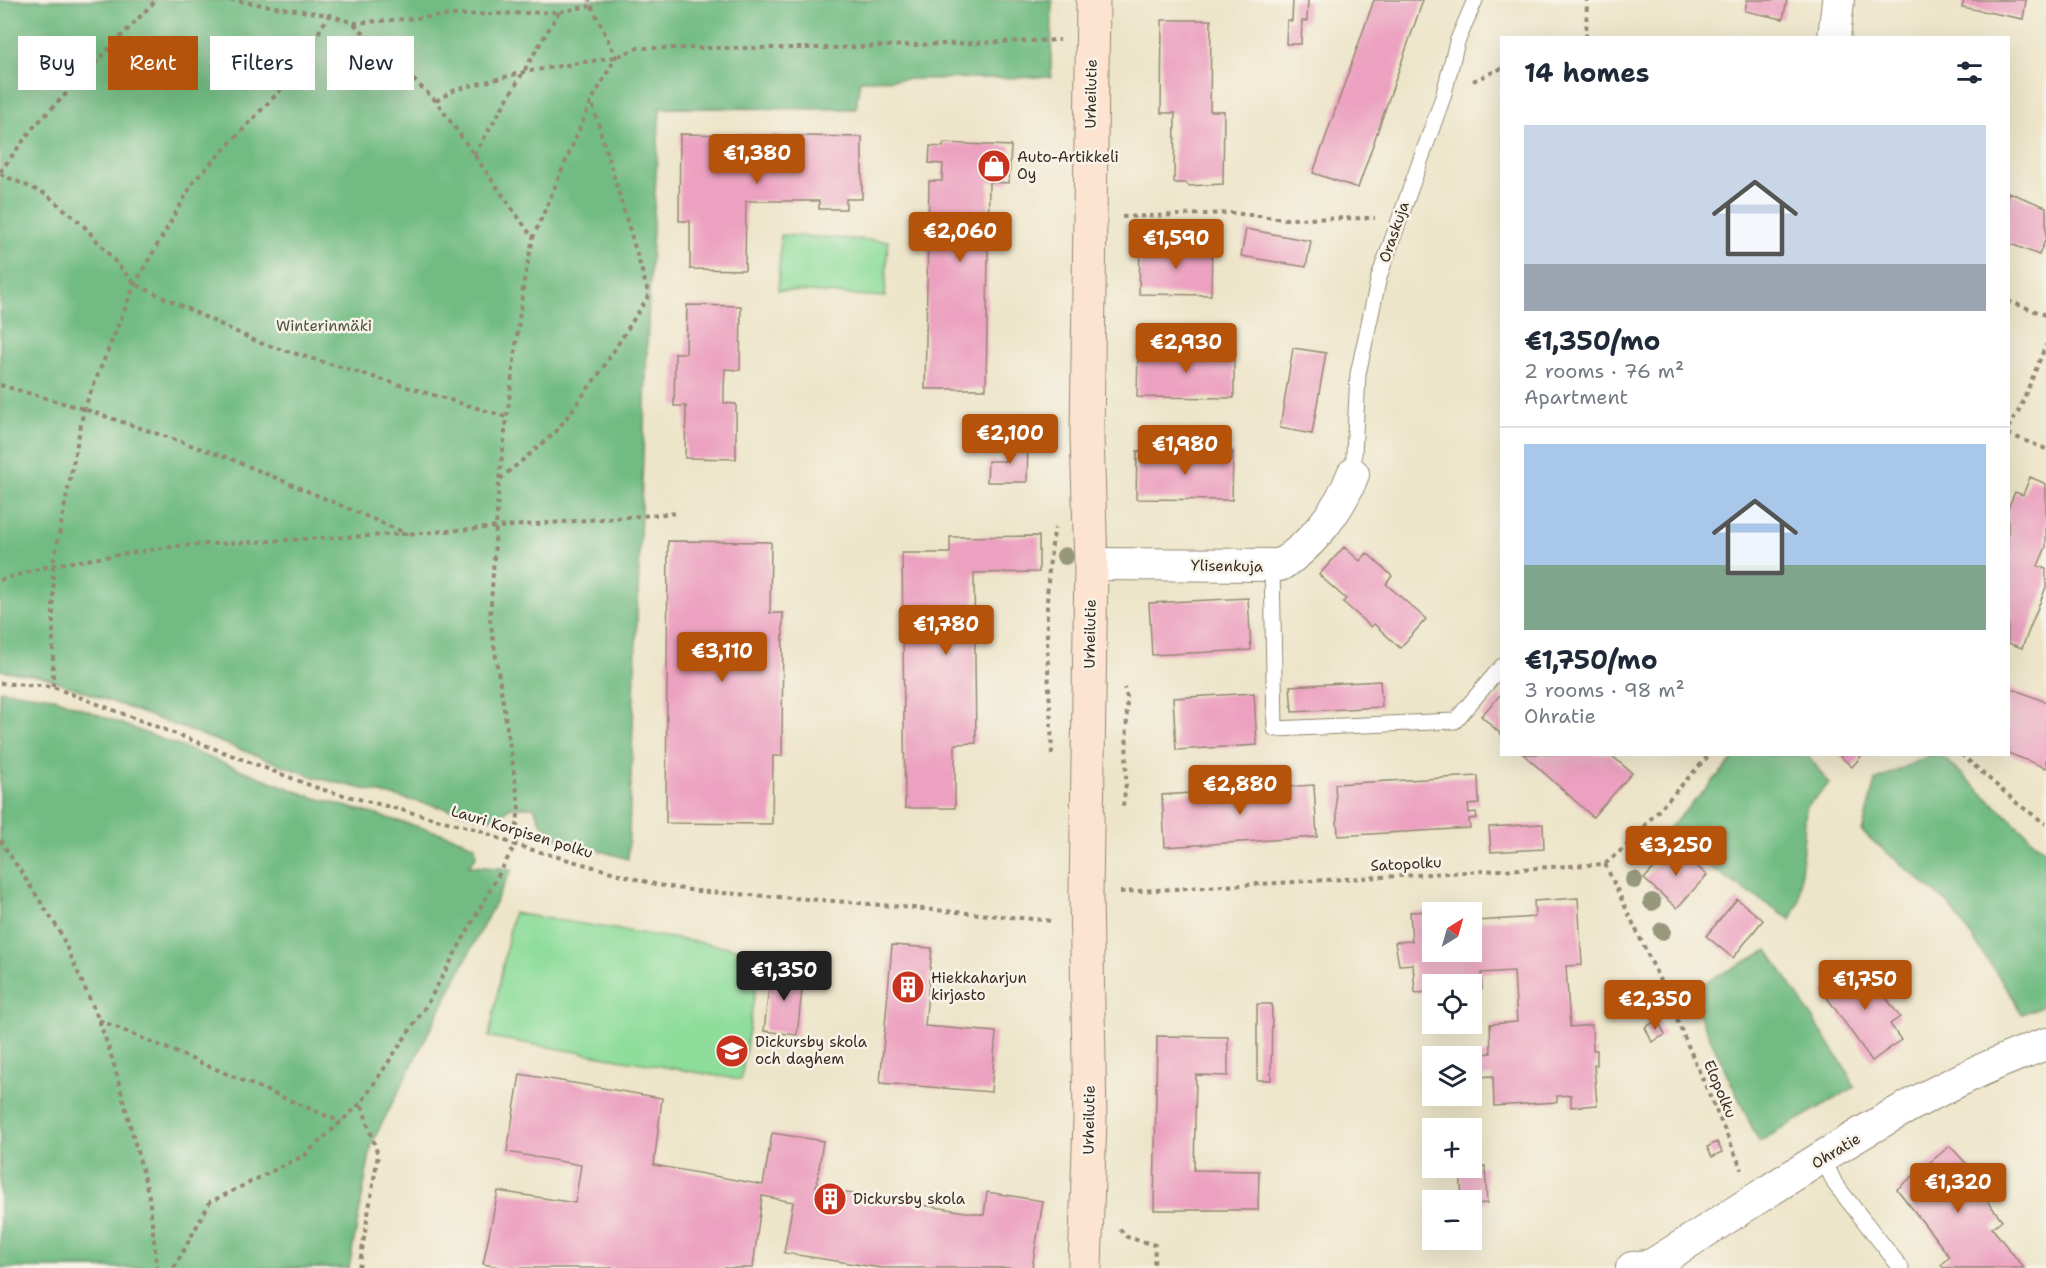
<!DOCTYPE html>
<html lang="en">
<head>
<meta charset="utf-8">
<style>
	body { margin:0; font-family:"Shantell Sans",sans-serif; background:#f2f2f3; color:#1f2937; height:100vh; display:flex; flex-direction:column; font-size:22px; white-space:nowrap }
	* { box-sizing:border-box; margin:0 }
	p { font-size:20px; color:#747a83 }
	.icon { flex:none; width:33px; height:33px; fill:none; stroke:currentColor; stroke-width:2; stroke-linecap:round; stroke-linejoin:round }
	.map { position:relative; flex:1; overflow:hidden }
	.sheet { position:absolute; left:1500px; top:36px; width:510px; height:720px; display:flex; flex-direction:column; background:#fff; border-radius:0px; box-shadow:0 6px 24px #0002 }
	.sheet>* { flex:none }
	.banner { position:absolute; left:18px; top:36px; width:570px; height:54px; display:flex; gap:12px }
	.needle { width:39px; rotate:37deg }
	.fabs { position:absolute; left:1422px; top:902px; display:grid; gap:12px }
	.fabs a { display:grid; place-items:center; width:60px; height:60px; border-radius:0px; background:#fff; box-shadow:0 6px 24px #0002; font-size:30px }
	.price { position:absolute; translate:-50% -51px; padding:0 14px; border-radius:6px; background:#b45309; color:#fff; font-size:20px; line-height:39px; filter:drop-shadow(0 2px 3px #0008) }
	.price::after { content:''; position:absolute; left:50%; top:36px; width:18px; height:14px; margin-left:-9px; background:inherit; clip-path:polygon(0 0,100% 0,50% 100%) }
	.price.on { background:#222; color:#fff }
	ul { padding:0; list-style:none }
	li { display:grid; align-content:center; gap:12px; height:318px; padding:0 24px }
	li+li { border-top:2px solid #e0e1e3 }
	li span { display:grid; place-items:center; height:186px; border-radius:0px; color:#555 }
	li>.icon { margin-inline-start:auto }
	span .icon { width:108px; height:108px; fill:#fffc; stroke-width:1 }
	li b { font-size:26px }
	h2 { display:flex; justify-content:space-between; align-items:center; height:72px; padding:0 24px; font-size:26px }
	.pill { padding:0 21px; border-radius:0px; background:#fff; box-shadow:0 6px 24px #0002; font-size:21px; line-height:54px }
	.pill.on { background:#b45309; color:#fff }
	.map>svg:first-child { display:block }
</style>
</head>
<body>
<div class="map">
<svg width="2046" height="1268" viewBox="0 0 2046 1268">
	<rect width="100%" height="100%" fill="#f7f3e8"/>
	<filter id="ink" filterUnits="userSpaceOnUse"><feTurbulence type="fractalNoise" baseFrequency=".0167" numOctaves="2"/><feDisplacementMap in="SourceGraphic" scale="12" xChannelSelector="R" yChannelSelector="G"/><feConvolveMatrix kernelMatrix="1 2 1 2 8 2 1 2 1" color-interpolation-filters="sRGB"/></filter>
	<filter id="wash" filterUnits="userSpaceOnUse"><feTurbulence type="fractalNoise" baseFrequency=".008" numOctaves="4" result="noise"/><feDisplacementMap in="SourceGraphic" scale="24" xChannelSelector="R" yChannelSelector="G"/><feGaussianBlur stdDeviation="1.35" result="paint"/><feColorMatrix in="noise" values="0 0 0 0 0 0 0 0 0 0 0 0 0 0 0 0 0 1.4 0 .05"/><feComposite in="paint" operator="in"/></filter>
	<g filter="url(#wash)">
		<rect width="100%" height="100%" fill="#ede5c9"/>
		<path fill="#8edd9b" stroke="#64845c" stroke-width="1.5" d="M781 235 888 241 885 297 778 290Z
			M513 913 761 952 741 1080 489 1037Z"/>
		<path fill="#72bc83" stroke="#567350" stroke-width="1.5" d="M0 0H1052L1051 77 860 80 856 109 660 108 649 295 628 859 554 837 540 821 534 807H510L501 816 487 818 317 778 45 677 0 670Z
			M0 690 52 697 309 796 455 837 475 846 476 856 469 866 512 869 372 1143 349 1268H0Z
			M1738 754 1808 755 1829 784 1806 807 1799 901 1791 920 1662 836Z
			M1930 755H1941L2046 852V1005L2021 1014 2014 999 1949 904 1862 832 1875 781Z
			M1768 950 1845 1068 1855 1087 1759 1142 1688 991Z"/>
		<g id="blocks">
			<path fill="#eca1c0" d="M1293 0H1308L1307 21H1302L1301 44H1286L1287 20 1292 21Z
				M1374 0H1423L1358 188 1313 173Z
				M1747 0H1787L1783 19 1745 11Z
				M1964 0H2026L2023 19 1962 7Z
				M1162 20H1211L1210 111H1224L1223 184 1189 186 1186 183H1174L1175 113H1161Z
				M680 134 862 137V199H846V209H819V201H746L745 270 690 269V221H679Z
				M944 143 1011 146 1009 183 989 182 986 389H925L929 181H942L943 164 929 163 930 146 943 147Z
				M2008 192 2046 207V238L2039 255 2008 243Z
				M1246 229 1311 241 1306 267 1241 256Z
				M1140 246 1212 247 1211 295 1139 294Z
				M687 305 741 306 740 370 725 369 724 387V403L736 404V459L685 458 686 406H674L675 353H686Z
				M1293 348 1326 353 1312 434 1280 428Z
				M1138 349 1234 350V398L1137 397Z
				M1005 444H1028L1027 482H987L988 461H1005Z
				M1137 451 1233 452 1232 500 1136 499Z
				M2030 477 2046 484V547L2038 566 2046 569V587L2022 648 2008 643V508L2015 492 2023 495Z
				M1039 536V572L974 573 976 743 955 744V808H905L902 553H950V537Z
				M668 541 771 542 770 613H783L782 756H773L772 824 666 823Z
				M1344 547 1360 561 1367 553 1392 576 1386 584 1426 619 1400 648 1374 624 1371 627 1343 602 1346 599 1319 575Z
				M1248 598 1251 650 1152 655 1149 603Z
				M1380 681 1382 707 1292 712 1290 686Z
				M2008 687 2046 702V768L2008 753Z
				M1254 693 1257 745 1176 750 1173 698Z
				M1502 693V735L1481 716Z
				M1523 754H1610L1632 773 1593 817Z
				M1838 754H1863L1852 767Z
				M1478 776 1479 804 1468 805 1469 813 1476 812 1477 818 1469 819 1470 828 1338 836 1335 784Z
				M1314 785 1317 837 1165 847 1162 795Z
				M1543 824 1544 849 1491 852 1489 827Z
				M1674 846 1707 875 1677 908 1644 879Z
				M1578 898 1582 965 1566 966 1570 1027 1592 1025 1593 1050H1597V1065H1594L1597 1105 1571 1107V1095L1557 1096V1102L1494 1106 1493 1076 1478 1077 1474 1055 1491 1053 1490 1024 1517 1022 1514 971 1481 973 1482 989 1472 990V984H1432V992L1415 993 1413 964 1399 965 1395 942 1412 941 1410 912 1432 911V951H1472V912L1442 910 1476 908 1477 921 1535 917 1534 901Z
				M1737 899 1763 920 1733 958 1706 936Z
				M892 945 932 948 925 1026 996 1032 991 1092 880 1083Z
				M1862 964 1900 1017 1890 1024 1901 1040 1872 1061 1823 992Z
				M771 968 804 972 797 1035 764 1031Z
				M1257 1004H1272L1271 1080H1257Z
				M1658 1020 1665 1035 1652 1042 1645 1027Z
				M1157 1036 1228 1037V1076L1196 1075 1194 1170 1259 1171 1258 1210H1154Z
				M520 1074 662 1098 654 1165 763 1185 772 1133 823 1141 816 1188 984 1215 987 1192 1043 1201 1032 1268H881L784 1253 793 1202 762 1196 753 1268H504L483 1264 498 1191 575 1203 581 1165 507 1152Z
				M1717 1142 1722 1152 1712 1157 1707 1147Z
				M1950 1146 1974 1172 1968 1177 2002 1220 1992 1228 2024 1268H1944L1941 1265 1950 1257 1897 1189Z
				M1485 1166 1487 1203 1472 1204V1200H1462L1460 1167Z"/>
		</g>
	</g>
	<g filter="url(#ink)">
		<use href="#blocks" fill-opacity="0" stroke="#948874" stroke-width="1.5"/>
		<g fill="none" stroke-linecap="round" stroke-linejoin="round">
			<defs>
				<path id="lane" d="M1353 474 1358 374 1379 277 1443 97 1457 42 1475 0
					M1272 566 1275 729 1455 721 1502 666
					M1823 1158 1835 1184 1901 1268"/>
				<path id="street" d="M1834 38 1838 0
					M1091 564 1280 565C1311 547 1341 507 1353 474
					M1632 1268 1652 1265C1779 1187 1904 1094 2046 1044"/>
				<path id="secondary" d="M1085 1268 1090 1119 1086 895 1091 564 1087 436 1093 0"/>
			</defs>
			<use href="#lane" stroke="#948874" stroke-width="17"/>
			<use href="#street" stroke="#948874" stroke-width="34"/>
			<use href="#secondary" stroke="#948874" stroke-width="35"/>
			<path stroke="#948874" stroke-width="4" stroke-dasharray="4.5 4.5" stroke-linecap="butt" d="M230 0 329 15 354 23 455 15 559 12 590 6
				M354 24 436 101 533 238
				M1586 38 1587 0
				M1473 81 1502 68
				M436 101 455 90 524 72 616 57 638 48H827L1060 40
				M474 155 559 12
				M0 172 32 129 156 0
				M0 174 46 194 83 225 135 284 260 343 507 417
				M1122 217 1232 213 1285 219 1375 218
				M2008 301 2046 315
				M0 385 84 409 229 458 408 534
				M2008 428 2019 410 2046 345
				M2008 434 2046 449
				M500 479 555 433 601 371 649 295 592 103
				M0 580 53 565 177 546 420 533 679 513
				M0 683 53 687 320 789 479 830 515 845 658 885 696 891 848 902 1054 921
				M53 687V565L84 409 135 284 194 181 289 81 329 15
				M1052 754C1050 681 1040 601 1055 528
				M1961 754 2018 804 2046 824
				M1123 806 1126 784 1127 697 1124 688
				M0 840 59 930 99 1020 113 1061 149 1196 157 1268
				M1605 864 1657 974 1742 1170
				M1120 892 1605 864 1626 846 1710 754
				M99 1020 341 1122
				M1120 1229 1127 1237 1155 1245 1154 1268
				M174 1268 210 1202 305 1155 361 1103 426 1006 515 845 519 805 490 619 499 480 524 281 533 238 591 102 616 57 589 0
				M359 1268 378 1155 361 1103"/>
			<use href="#lane" stroke="#fff" stroke-width="15"/>
			<use href="#street" stroke="#fff" stroke-width="32"/>
			<use href="#secondary" stroke="#fde4d1" stroke-width="33"/>
		</g>
		<g fill="#97977c">
			<circle cx="1065" cy="556" r="9"/>
			<circle cx="1634" cy="880" r="9"/>
			<circle cx="1652" cy="902" r="9"/>
			<circle cx="1662" cy="931" r="9"/>
		</g>
	</g>
	<defs>
		<symbol id="shop-disc" viewBox="-11 -11 22 22"><circle r="9.5" fill="#c8321e" stroke="#f7f3e8"/><path d="M-5-2.5h2.3a2.7 3.5 0 0 1 5.4 0H5L5.5 6h-11ZM-1.5-2.5h3a1.5 2.3 0 0 0-3 0Z" fill="#fff"/></symbol>
		<symbol id="building-disc" viewBox="-11 -11 22 22"><circle r="9.5" fill="#c8321e" stroke="#f7f3e8"/><path d="M-4-6H4V6H1V3H-1V6H-4ZM-2.5-4.3h1.7v1.8h-1.7ZM.8-4.3h1.7v1.8H.8ZM-2.5-1h1.7V.8h-1.7ZM.8-1h1.7V.8H.8Z" fill="#fff"/></symbol>
		<symbol id="school-disc" viewBox="-11 -11 22 22"><circle r="9.5" fill="#c8321e" stroke="#f7f3e8"/><path d="M0-5L7-2L0 1L-7-2ZM-4 1L0 2.5L4 1V4Q0 6-4 4Z" fill="#fff"/></symbol>
	</defs>
	<g fill-rule="evenodd">
		<use href="#shop-disc" x="975" y="147" width="38" height="38"/>
		<use href="#building-disc" x="889" y="968" width="38" height="38"/>
		<use href="#school-disc" x="713" y="1032" width="38" height="38"/>
		<use href="#building-disc" x="811" y="1180" width="38" height="38"/>
	</g>
	<g text-anchor="middle" stroke-width="5" stroke-linejoin="round" paint-order="stroke">
		<g font-size="15" fill="#3b2a1e" stroke="#f7f3e8">
			<text transform="translate(1091 94) rotate(-89)" y="5">Urheilutie</text>
			<text transform="translate(1394 232) rotate(-71)" y="5">Oraskuja</text>
			<text transform="translate(1227 566) rotate(1)" y="5">Ylisenkuja</text>
			<text transform="translate(1090 634) rotate(-89)" y="5">Urheilutie</text>
			<text transform="translate(522 832) rotate(17)" y="5">Lauri Korpisen polku</text>
			<text transform="translate(1406 864) rotate(-3)" y="5">Satopolku</text>
			<text transform="translate(1720 1089) rotate(67)" y="5">Elopolku</text>
			<text transform="translate(1089 1120) rotate(-89)" y="5">Urheilutie</text>
			<text transform="translate(1836 1151) rotate(-31)" y="5">Ohratie</text>
		</g>
		<g font-size="15" fill="#3b2a1e" stroke="#f7f3e8" text-anchor="start">
			<text x="1017" y="162">Auto-Artikkeli<tspan x="1017" dy="17">Oy</tspan></text>
			<text x="931" y="983">Hiekkaharjun<tspan x="931" dy="17">kirjasto</tspan></text>
			<text x="755" y="1047">Dickursby skola<tspan x="755" dy="17">och daghem</tspan></text>
			<text x="853" y="1204">Dickursby skola</text>
		</g>
		<g font-size="15" fill="#50573d" stroke="#f7f3e8">
			<text x="324" y="331">Winterinmäki</text>
		</g>
	</g>
</svg>
<div class="fabs">
<a><svg class="needle" viewBox="-14 -14 28 28"><path d="M0-13l5 13h-10z" fill="#e53935"/><path d="M0 13l5-13h-10z" fill="#747a83"/></svg></a>
<a><svg class="icon" aria-label="locate" viewBox="0 0 24 24"><circle cx="12" cy="12" r="6"/><path d="M12 2v4M12 18v4M2 12h4M18 12h4"/></svg></a>
<a><svg class="icon" aria-label="layers" viewBox="0 0 24 24"><path d="M12 4l9 5-9 5-9-5zM3 14l9 5 9-5"/></svg></a>
<a>+</a>
<a>−</a>
</div>
<b class="price" style="left:757px;top:185px">€1,380</b>
<b class="price" style="left:960px;top:263px">€2,060</b>
<b class="price" style="left:1176px;top:270px">€1,590</b>
<b class="price" style="left:1186px;top:374px">€2,930</b>
<b class="price" style="left:1010px;top:465px">€2,100</b>
<b class="price" style="left:1185px;top:476px">€1,980</b>
<b class="price" style="left:946px;top:656px">€1,780</b>
<b class="price" style="left:722px;top:683px">€3,110</b>
<b class="price" style="left:1240px;top:816px">€2,880</b>
<b class="price" style="left:1676px;top:877px">€3,250</b>
<b class="price on" style="left:784px;top:1002px">€1,350</b>
<b class="price" style="left:1865px;top:1011px">€1,750</b>
<b class="price" style="left:1655px;top:1031px">€2,350</b>
<b class="price" style="left:1958px;top:1214px">€1,320</b>
<div class="banner">
<a class="pill">Buy</a>
<a class="pill on">Rent</a>
<a class="pill">Filters</a>
<a class="pill">New</a>
</div>
<section class="sheet">
<h2>14 homes<svg class="icon" aria-label="filters" viewBox="0 0 24 24"><path d="M4 7h16M4 17h16"/><circle cx="9" cy="7" r="2"/><circle cx="15" cy="17" r="2"/></svg></h2>
<ul>
<li><span style="background:linear-gradient(#c9d6e8 75%,#9aa5b1 0)"><svg class="icon" aria-label="home" viewBox="0 0 24 24"><path d="M3 11l9-7 9 7M6 9v11h12V9"/></svg></span><div><b>€1,350/mo</b><p>2 rooms · 76 m²</p><p>Apartment</p></div></li>
<li><span style="background:linear-gradient(#a9c7e8 65%,#7fa58c 0)"><svg class="icon" aria-label="home" viewBox="0 0 24 24"><path d="M3 11l9-7 9 7M6 9v11h12V9"/></svg></span><div><b>€1,750/mo</b><p>3 rooms · 98 m²</p><p>Ohratie</p></div></li>
</ul>
</section>
</div>
</body>
</html>
